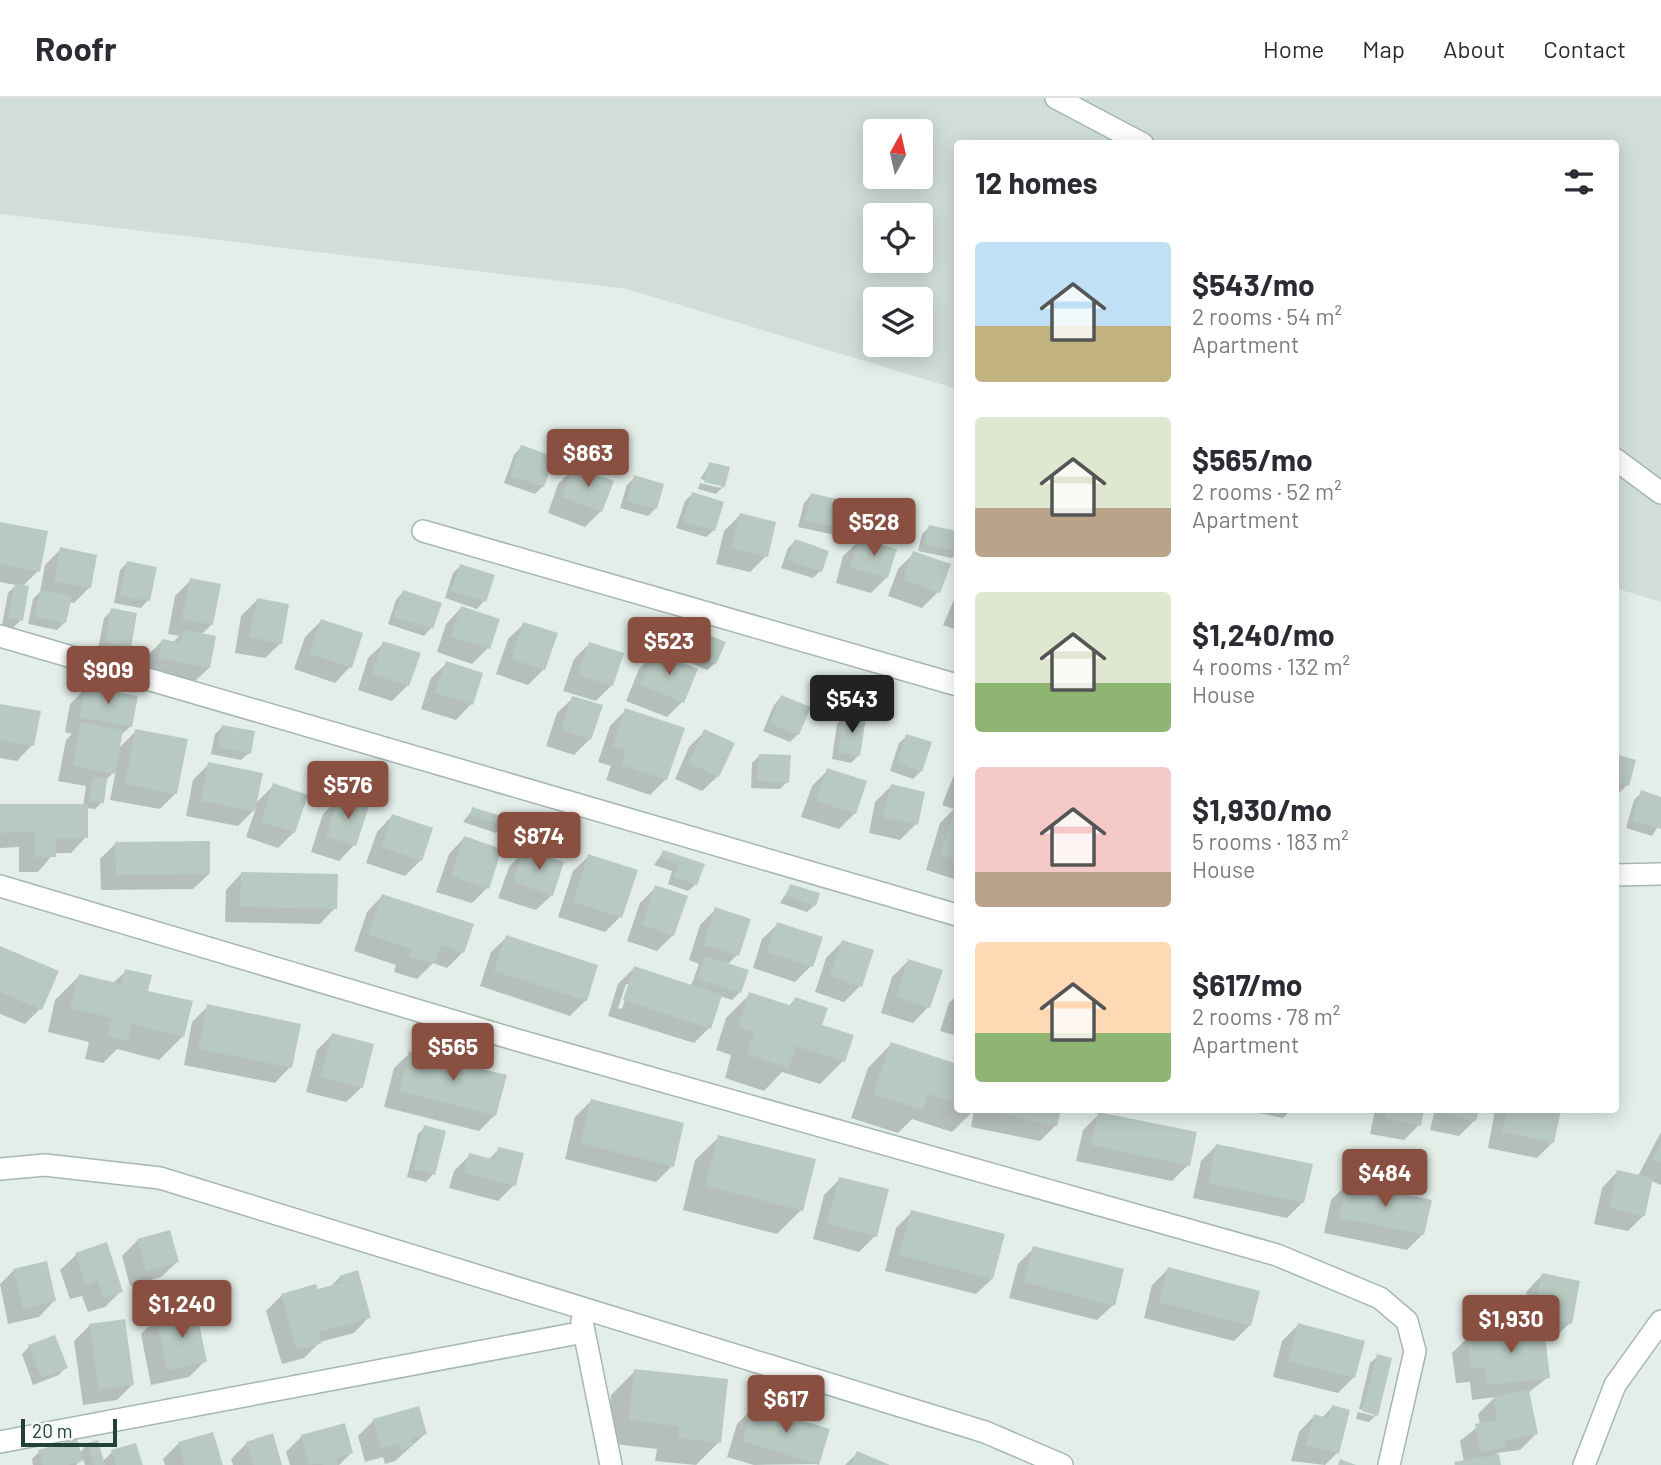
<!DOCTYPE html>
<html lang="en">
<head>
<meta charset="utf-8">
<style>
	body { margin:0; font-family:Barlow,sans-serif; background:#f2f2f3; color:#2b2b33; height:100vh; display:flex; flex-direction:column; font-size:26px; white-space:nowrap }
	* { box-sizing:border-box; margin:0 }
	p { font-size:23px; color:#7c7c81 }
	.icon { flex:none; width:38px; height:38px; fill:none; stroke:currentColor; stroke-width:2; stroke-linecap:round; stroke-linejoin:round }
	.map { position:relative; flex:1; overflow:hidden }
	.panel { position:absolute; left:954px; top:42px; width:665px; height:973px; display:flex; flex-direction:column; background:#fff; border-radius:7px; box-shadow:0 4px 18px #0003 }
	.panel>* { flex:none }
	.needle { width:46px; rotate:8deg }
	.buttons { position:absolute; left:863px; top:21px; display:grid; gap:14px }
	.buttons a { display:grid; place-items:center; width:70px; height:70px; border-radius:7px; background:#fff; box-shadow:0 4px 18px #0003; font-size:35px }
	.scale { position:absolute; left:21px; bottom:18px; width:96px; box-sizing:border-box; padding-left:7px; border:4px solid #214139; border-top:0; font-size:19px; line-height:24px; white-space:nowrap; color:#214139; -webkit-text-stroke:5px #f4faf7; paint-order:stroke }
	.price { position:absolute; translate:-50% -60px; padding:0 16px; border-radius:7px; background:#895042; color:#fff; font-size:23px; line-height:46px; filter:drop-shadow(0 2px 4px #0008) }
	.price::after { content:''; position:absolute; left:50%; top:42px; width:21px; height:16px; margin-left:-10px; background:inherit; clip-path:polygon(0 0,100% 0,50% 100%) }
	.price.selected { background:#222; color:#fff }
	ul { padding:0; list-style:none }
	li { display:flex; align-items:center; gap:21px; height:175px; padding:0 21px }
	li span { display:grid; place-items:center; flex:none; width:196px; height:140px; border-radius:7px; color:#555 }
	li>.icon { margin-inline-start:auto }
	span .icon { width:84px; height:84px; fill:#fffc; stroke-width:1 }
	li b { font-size:30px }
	h2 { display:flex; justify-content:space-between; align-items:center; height:84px; padding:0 21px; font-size:30px }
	header { display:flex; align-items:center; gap:42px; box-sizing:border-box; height:98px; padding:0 35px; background:#fff; border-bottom:2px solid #e1e1e2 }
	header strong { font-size:33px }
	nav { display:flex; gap:38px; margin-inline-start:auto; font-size:24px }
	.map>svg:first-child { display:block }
</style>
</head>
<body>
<header>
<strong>Roofr</strong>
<nav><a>Home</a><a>Map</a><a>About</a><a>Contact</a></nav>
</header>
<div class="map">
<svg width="1661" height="1367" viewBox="0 0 1661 1367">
	<rect width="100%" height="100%" fill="#e3eee9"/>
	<path fill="#d1ded8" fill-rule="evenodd" d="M0 0H1661V504L1615 490V46H957V291L627 191 0 116ZM875 33H920V79H875ZM875 117H920V163H875ZM875 201H920V247H875Z"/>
	<path fill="#0003" fill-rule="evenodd" d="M521 349 543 388 535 396 504 385 514 357Z
		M710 366 724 388 716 396 698 391 700 385 721 390V386L700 381Z
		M574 370 601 413 585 429 548 415 558 386Z
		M635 379 656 410 648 418 620 410 627 387Z
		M692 396 714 432 706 439 676 430 685 403Z
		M811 397 843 430 835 437 798 429 804 405Z
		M740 417 766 458 750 474 716 466 724 433Z
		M0 426 38 473 22 489 21 522 13 530 2 527 8 495 16 487 0 484Z
		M929 429 957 434V454L952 460 918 453 922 436Z
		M795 443 820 473 813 480 781 470 788 450Z
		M859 443 887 479 871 495 836 485 843 458Z
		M61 451 90 489 74 505 69 504 64 525 57 532 28 526 33 501 40 494 45 467Z
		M914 455 938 494 922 510 888 498 898 471Z
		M127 465 148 502 141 510 114 505 120 472Z
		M460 468 484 503 477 511 445 500 453 475Z
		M191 482 212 526 201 537 209 570 193 585 143 576 146 559 162 543 172 545 179 538 168 536 175 498Z
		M403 494 431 530 424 538 388 526 396 502Z
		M957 495V532L943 527Z
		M257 502 281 545 265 560 235 555 241 518Z
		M461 510 488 550 472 566 437 554 446 526Z
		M112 512 129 549 122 556 98 551 104 520Z
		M321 523 350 569 335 585 294 571 305 539Z
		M524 526 544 571 528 587 496 576 508 541Z
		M698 534 715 565 707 572 682 561 690 541Z
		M384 545 408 587 392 603 358 592 368 560Z
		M589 546 612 587 596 603 563 593 574 561Z
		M655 555 682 604 667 619 626 603 639 571Z
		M447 565 471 606 456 622 421 611 431 580Z
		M86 590 131 628 120 638 118 651 136 633 176 695 160 711 110 702 116 672 105 683 102 704 95 711 86 710V739L71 755H54L38 774H19V749L0 750V708H83L86 688 58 683 66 642 72 636 65 634 70 606Z
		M781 599 798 636 790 644 763 633 774 607Z
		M573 600 590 641 574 657 546 648 557 615Z
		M0 607 32 647 17 663 0 660Z
		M626 612 666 681 650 697 606 682 611 668 598 664 610 628Z
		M844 618 859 657 851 665 832 661 837 626Z
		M222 629 249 655 241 662 211 656 215 636Z
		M705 633 718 678 702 693 675 681 689 649Z
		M907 638 921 673 913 681 890 673 899 645Z
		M760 657 787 684 780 691 751 690 752 665Z
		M1615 658 1627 687 1615 699Z
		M209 666 255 706 274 687 294 734 278 750 246 739 256 710 238 728 186 718 193 682Z
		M957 669V778L954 781 926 772 940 725 954 711 942 707Z
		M828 672 855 715 839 731 801 719 812 688Z
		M891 688 916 726 900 742 869 735 875 704Z
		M1642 694 1661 700V724L1652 738 1626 730 1634 702Z
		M339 700 354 747 339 763 311 754 323 716Z
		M473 711 503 727 496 735 463 724Z
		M392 718 421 762 405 778 366 765 377 734Z
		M464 740 487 790 472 805 436 794 449 756Z
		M116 745 209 776 193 791 101 792 100 761Z
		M524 753 552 797 536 812 498 800 509 769Z
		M663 754 702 767 696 786 688 793 668 786 672 773 654 767Z
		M589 758 620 819 605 834 558 819 573 773Z
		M241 776 335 810 320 826 225 824 226 792Z
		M791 788 815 807 807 814 780 805Z
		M656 789 673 837 657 853 627 843 640 805Z
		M382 798 472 827 462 855 447 870 433 865 417 881 394 874 396 867 354 853 367 814Z
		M716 811 737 857 727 867 747 873 739 895 732 902 720 898 709 930 694 945 608 918 618 886 634 870 691 888 699 866 689 862 700 827ZM626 886H630L622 911 618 910Z
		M778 826 811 868 795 884 753 870 762 841Z
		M507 839 586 902 570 918 480 888 491 854Z
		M842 844 860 888 844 904 815 894 826 860Z
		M0 850 40 911 25 926 0 916Z
		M908 863 928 909 913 925 881 915 892 879Z
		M126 873 183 938 159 962 117 951 103 965 85 961 89 944 48 934 55 902 79 878 112 886Z
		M750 896 788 909 795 901 820 928 843 963 820 986 782 974 764 993 725 980 731 957 716 952 726 920Z
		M957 897V938L940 933 949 905Z
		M208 908 290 969 275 985 184 967 192 924Z
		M332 937 362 989 346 1004 306 994 317 952Z
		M891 946 957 968V1012H974L952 1034 912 1021 898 1035 851 1020 868 970Z
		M957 947V962L953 961Z
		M410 955 495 1017 479 1033 384 1009 394 970Z
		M591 1003 672 1068 656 1084 565 1061 575 1019Z
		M974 1012H1059L1056 1027 1040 1043 971 1029Z
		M1254 1012H1291L1283 1020 1254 1014Z
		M1375 1012H1422L1419 1027 1404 1042 1370 1036Z
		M1435 1012H1477L1475 1022 1459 1038 1430 1032Z
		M1495 1012H1559L1553 1044 1537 1060 1488 1050Z
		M1099 1016 1188 1067 1172 1083 1076 1063 1083 1032Z
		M425 1029 433 1076 426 1084 407 1079 418 1036Z
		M1661 1034V1087L1651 1083 1644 1117 1628 1133 1594 1126 1602 1090 1617 1074 1638 1078Z
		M719 1039 801 1112 777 1136 683 1112 695 1062Z
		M1217 1047 1303 1104 1287 1120 1193 1100 1201 1063Z
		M499 1051 514 1087 498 1103 449 1090 454 1073 470 1057 488 1062Z
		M840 1081 875 1138 859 1154 813 1141 824 1097Z
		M1347 1086 1423 1136 1407 1152 1324 1135 1331 1102Z
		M912 1114 992 1181 976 1196 885 1173 896 1130Z
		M138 1142 177 1164 161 1179 130 1188 122 1158Z
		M1034 1150 1113 1207 1097 1222 1009 1200 1018 1166Z
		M76 1157 121 1193 105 1209 88 1214 82 1198 70 1201 60 1172Z
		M1168 1171 1250 1227 1234 1243 1144 1220 1152 1187Z
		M14 1172 54 1203 39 1219 8 1226 0 1186Z
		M1542 1177 1570 1225 1554 1240 1543 1238 1548 1279 1528 1295 1536 1336 1520 1352 1497 1355 1500 1367H1454L1464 1364 1460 1343 1480 1327 1478 1316 1495 1299 1472 1302 1470 1284 1456 1285 1452 1255 1468 1239 1518 1233 1527 1193Z
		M340 1179 369 1219 354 1235 320 1244 304 1260 282 1266 266 1213 282 1197 329 1190Z
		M157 1220 205 1263 189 1279 151 1287 141 1236Z
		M90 1227 133 1286 117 1302 83 1307 74 1243Z
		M1298 1227 1354 1279 1338 1295 1273 1279 1282 1243Z
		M29 1249 66 1269 59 1277 33 1287 22 1256Z
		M1378 1258 1376 1317 1369 1324 1356 1321 1358 1314 1374 1318V1315L1359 1311 1370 1265Z
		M635 1273 719 1344 696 1367 655 1363 657 1351 606 1345 611 1297Z
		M1332 1309 1337 1355 1325 1367 1291 1363 1299 1334 1314 1318 1322 1320Z
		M418 1310 425 1336 395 1363 385 1366 383 1359 365 1364 358 1338 373 1323Z
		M753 1310 817 1366 754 1367 727 1359 737 1326Z
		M302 1338 352 1354 339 1367H290L286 1354Z
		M179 1345 221 1367H165L163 1361Z
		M247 1345 280 1367H233L231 1361Z
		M88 1346 102 1364 112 1354 141 1367H85L83 1361 76 1367H33L32 1361 39 1354 79 1355Z
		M857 1355 886 1367H845Z"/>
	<path fill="#b8c9c2" d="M521 347 555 359 544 389 510 378Z
		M709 364 730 369 725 389 704 384Z
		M573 368 614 383 602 414 562 399Z
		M634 377 664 386 657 411 627 403Z
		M692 394 724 404 715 433 683 423Z
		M811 395 850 404 844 431 805 422Z
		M740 415 776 424 768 459 731 450Z
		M0 424 48 433 40 474 0 466Z
		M929 427 957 433V453L924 446Z
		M795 441 829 453 822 474 787 462Z
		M859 441 897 451 888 480 850 470Z
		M60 449 97 457 91 490 54 483Z
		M913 453 951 466 940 495 903 482Z
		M127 463 157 469 150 503 120 498Z
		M460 466 495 477 486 504 451 493Z
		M190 480 221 486 213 527 182 521Z
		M15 486 29 488 23 523 8 520Z
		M40 492 72 498 66 525 35 519Z
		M403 492 442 505 433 531 394 519Z
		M257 500 289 506 282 546 249 539Z
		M461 508 500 521 490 551 451 539Z
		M111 510 137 515 131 550 105 544Z
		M321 521 363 535 352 570 309 556Z
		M523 524 558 535 545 572 511 561Z
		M183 532 216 538 210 570 158 560 162 541 181 545Z
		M697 532 726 544 716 566 688 553Z
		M383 543 421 555 409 588 372 576Z
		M589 544 624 555 613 588 578 577Z
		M654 553 698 571 684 605 640 587Z
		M446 563 483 575 473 607 435 595Z
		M85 588 138 598 132 629 79 619Z
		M781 597 811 609 799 637 770 626Z
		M572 598 603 607 591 642 561 632Z
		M0 606 41 613 34 648 0 642Z
		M625 610 685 630 667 682 621 667 626 652 613 648Z
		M844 616 866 620 860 658 838 654Z
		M81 624 123 632 115 676 73 668Z
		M222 627 255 633 251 656 218 649Z
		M135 631 188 641 177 696 125 686Z
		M704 631 735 645 719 679 689 665Z
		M906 636 932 644 922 674 897 665Z
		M759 656 791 657 789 685 757 683Z
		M1615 656 1636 662 1629 688 1615 684Z
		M208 664 263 675 255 713 201 703Z
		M827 670 867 683 856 716 816 703Z
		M93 679 107 681 104 705 89 703Z
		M273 685 308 697 295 735 261 724Z
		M891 686 925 694 918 727 883 719Z
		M1641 692 1661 699V731L1632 722Z
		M339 698 369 708 356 748 326 738Z
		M957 705V762L940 756Z
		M0 706H88V740H56V759H34V734L0 735Z
		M472 709 508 720 505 728 470 717Z
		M392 716 433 730 422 763 381 749Z
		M464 738 502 751 489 791 451 778Z
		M210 743V776L116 777 115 744Z
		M524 751 564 764 553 798 513 784Z
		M663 752 705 766 697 787 674 779 678 766 660 760Z
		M588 756 638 772 622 820 573 804Z
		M241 774 338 776 337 811 240 809Z
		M790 786 820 795 816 808 786 798Z
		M655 787 688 798 674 838 642 827Z
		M382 796 474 826 464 855 441 847 434 866 409 858 411 851 368 837Z
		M715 809 751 821 739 858 703 847Z
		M777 824 823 839 813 869 767 854Z
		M506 837 598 867 587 903 494 873Z
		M842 842 874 852 862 889 830 878Z
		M0 848 59 873 42 912 0 894Z
		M705 858 749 872 741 895 697 881Z
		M908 861 943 872 930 910 896 899Z
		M634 868 722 897 711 931 623 902Z
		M125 871 152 877 148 893 193 903 184 939 132 926 128 943 107 938 112 920 70 910 79 876 121 886Z
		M749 894 792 908 795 899 828 910 822 927 854 937 845 964 796 948 789 970 747 956 754 934 738 929Z
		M207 906 301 926 292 970 198 951Z
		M332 935 374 946 363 990 320 979Z
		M891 944 957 966V1005L928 996 923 1012 873 996Z
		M409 953 507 977 496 1018 399 993Z
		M591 1001 684 1025 674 1069 580 1045Z
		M983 1012H1061L1057 1028Z
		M1387 1012H1424L1421 1028 1385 1020Z
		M1446 1012H1479L1476 1023 1445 1016Z
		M1507 1012H1561L1554 1045 1502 1034Z
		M1098 1014 1197 1034 1190 1068 1091 1047Z
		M424 1027 446 1033 435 1077 413 1071Z
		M718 1037 816 1061 803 1113 705 1088Z
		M1661 1044V1065L1653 1061Z
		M1216 1046 1313 1066 1304 1105 1208 1085Z
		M498 1049 524 1055 516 1088 464 1075 469 1055 495 1062Z
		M1617 1072 1653 1080 1645 1118 1609 1110Z
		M839 1079 889 1091 877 1139 827 1126Z
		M1346 1084 1432 1102 1424 1137 1339 1120Z
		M911 1112 1005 1136 993 1181 899 1157Z
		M170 1132 179 1164 146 1173 137 1141Z
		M107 1144 123 1194 103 1200 98 1183 86 1187 75 1155Z
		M1033 1148 1124 1171 1115 1208 1024 1184Z
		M47 1163 56 1203 23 1211 13 1171Z
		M1168 1169 1260 1193 1251 1228 1159 1204Z
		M358 1172 371 1220 319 1234 322 1245 297 1252 281 1196 316 1186 318 1191 341 1185 339 1178Z
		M1542 1175 1580 1183 1572 1226 1533 1217Z
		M196 1211 207 1264 167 1272 156 1219Z
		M125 1221 134 1287 99 1292 89 1226Z
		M1298 1225 1365 1243 1355 1280 1288 1263Z
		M1544 1229 1550 1280 1487 1287 1485 1269 1471 1270 1467 1237Z
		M55 1237 68 1270 41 1280 28 1247Z
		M1377 1256 1392 1260 1378 1318 1362 1313Z
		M634 1271 728 1281 721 1345 678 1340 679 1328 629 1322Z
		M1529 1292 1538 1336 1505 1342 1506 1349 1480 1354 1475 1326 1497 1322 1493 1299Z
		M1332 1307 1350 1312 1339 1356 1306 1347 1314 1316 1328 1320Z
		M419 1308 427 1336 411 1341 413 1348 400 1351 399 1345 381 1350 373 1321Z
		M753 1308 830 1331 819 1367 742 1343Z
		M345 1325 353 1355 336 1360 338 1367H323L322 1364 309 1367 301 1337Z
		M213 1334 223 1367H184L178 1344Z
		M273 1335 282 1367H253L246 1344Z
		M77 1341 83 1363 68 1367H43L38 1352Z
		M98 1342 105 1367H94L87 1345Z
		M136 1345 143 1367H116L111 1352Z
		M857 1353 890 1367H851Z
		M1499 1356 1501 1367H1455L1454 1364Z
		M1340 1361 1356 1367H1338Z"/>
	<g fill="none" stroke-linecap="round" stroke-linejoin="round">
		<defs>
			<path id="minor" d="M1056 0 1143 46
				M1615 361 1661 395
				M423 433 957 587
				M0 538 957 817
				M1615 777 1661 776
				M0 788 517 942 1277 1157 1380 1200 1407 1223 1415 1253 1389 1367
				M0 1071 45 1067 160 1080 985 1334 1062 1367
				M582 1223 611 1367
				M0 1344 584 1234
				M1584 1367 1615 1287 1661 1223"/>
		</defs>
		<use href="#minor" stroke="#a5b7b1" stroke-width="24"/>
		<use href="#minor" stroke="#fff" stroke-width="21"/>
	</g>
</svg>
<div class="buttons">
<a><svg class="needle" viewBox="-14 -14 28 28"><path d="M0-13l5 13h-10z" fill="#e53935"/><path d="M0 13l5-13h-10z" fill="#7c7c81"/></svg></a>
<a><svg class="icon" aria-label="locate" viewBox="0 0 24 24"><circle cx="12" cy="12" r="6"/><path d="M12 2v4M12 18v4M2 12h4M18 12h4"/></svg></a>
<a><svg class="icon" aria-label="layers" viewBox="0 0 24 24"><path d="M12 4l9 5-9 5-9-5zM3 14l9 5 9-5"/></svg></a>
</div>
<div class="scale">20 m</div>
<b class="price" style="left:588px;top:391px">$863</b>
<b class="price" style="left:874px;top:460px">$528</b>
<b class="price" style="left:669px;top:579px">$523</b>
<b class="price" style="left:108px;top:608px">$909</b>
<b class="price selected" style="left:852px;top:637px">$543</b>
<b class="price" style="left:348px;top:723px">$576</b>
<b class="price" style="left:539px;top:774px">$874</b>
<b class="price" style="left:453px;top:985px">$565</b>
<b class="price" style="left:1385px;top:1111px">$484</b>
<b class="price" style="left:182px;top:1242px">$1,240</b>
<b class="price" style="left:1511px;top:1257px">$1,930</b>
<b class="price" style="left:786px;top:1337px">$617</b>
<section class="panel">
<h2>12 homes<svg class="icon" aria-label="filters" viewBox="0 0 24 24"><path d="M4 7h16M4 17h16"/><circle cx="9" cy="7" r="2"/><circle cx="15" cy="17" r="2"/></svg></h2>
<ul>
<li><span style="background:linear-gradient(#bfe0f5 60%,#c2b280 0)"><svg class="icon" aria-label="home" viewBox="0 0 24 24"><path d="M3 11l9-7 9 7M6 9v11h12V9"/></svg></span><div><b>$543/mo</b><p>2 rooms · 54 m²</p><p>Apartment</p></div></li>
<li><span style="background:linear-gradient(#dfe7d0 65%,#b9a48a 0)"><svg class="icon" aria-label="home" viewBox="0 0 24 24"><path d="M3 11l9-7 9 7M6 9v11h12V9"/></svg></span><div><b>$565/mo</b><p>2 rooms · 52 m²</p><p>Apartment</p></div></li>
<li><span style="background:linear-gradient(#dfe7d0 65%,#8fb573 0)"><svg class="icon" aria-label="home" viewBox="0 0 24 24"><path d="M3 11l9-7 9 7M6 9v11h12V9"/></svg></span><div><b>$1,240/mo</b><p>4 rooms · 132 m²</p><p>House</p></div></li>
<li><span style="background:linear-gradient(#f6c9c9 75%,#b9a48a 0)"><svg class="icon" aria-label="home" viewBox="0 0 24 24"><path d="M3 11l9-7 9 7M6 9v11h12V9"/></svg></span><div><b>$1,930/mo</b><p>5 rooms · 183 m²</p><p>House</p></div></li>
<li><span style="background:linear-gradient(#ffd9b3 65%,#8fb573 0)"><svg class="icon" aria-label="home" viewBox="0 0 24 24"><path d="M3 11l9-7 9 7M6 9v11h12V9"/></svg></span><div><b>$617/mo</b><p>2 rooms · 78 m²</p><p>Apartment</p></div></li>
</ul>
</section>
</div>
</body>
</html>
